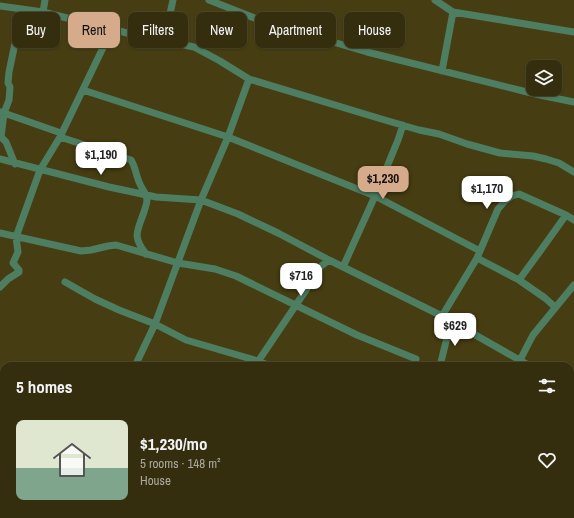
<!DOCTYPE html>
<html lang="en">
<head>
<meta charset="utf-8">
<style>
	body { margin:0; font-family:"Archivo Narrow",sans-serif; background:#3c3617; color:#f1f3f6; height:100vh; display:flex; flex-direction:column; font-size:15px; white-space:nowrap }
	* { box-sizing:border-box; margin:0 }
	p { font-size:13px; color:#a9a89e }
	.icon { flex:none; width:22px; height:22px; fill:none; stroke:currentColor; stroke-width:2; stroke-linecap:round; stroke-linejoin:round }
	.map { position:relative; flex:1; overflow:hidden }
	.details { position:absolute; left:0px; top:362px; width:574px; height:156px; display:flex; flex-direction:column; background:#342e0e; border-radius:12px 12px 0 0; box-shadow:0 1px 3px #0004,0 0 0 1px #4e4a2e }
	.details>* { flex:none }
	.banner { position:absolute; left:12px; top:12px; width:550px; height:36px; display:flex; gap:8px }
	.controls { position:absolute; left:526px; top:60px; display:grid; gap:8px }
	.controls a { display:grid; place-items:center; width:36px; height:36px; border-radius:8px; background:#342e0e; box-shadow:0 1px 3px #0004,0 0 0 1px #4e4a2e; font-size:20px }
	.price { position:absolute; translate:-50% -34px; padding:0 9px; border-radius:8px; background:#fff; color:#222; font-size:13px; line-height:26px; filter:drop-shadow(0 1px 2px #0008) }
	.price::after { content:''; position:absolute; left:50%; top:24px; width:12px; height:9px; margin-left:-6px; background:inherit; clip-path:polygon(0 0,100% 0,50% 100%) }
	.price.selected { background:#d6ab8b; color:#111 }
	ul { padding:0; list-style:none }
	li { display:flex; align-items:center; gap:12px; height:100px; padding:0 16px }
	li+li { border-top:1px solid #4e4a2e }
	li span { display:grid; place-items:center; flex:none; width:112px; height:80px; border-radius:8px; color:#555 }
	li>.icon { margin-inline-start:auto }
	span .icon { width:48px; height:48px; fill:#fffc; stroke-width:1 }
	li b { font-size:17px }
	h2 { display:flex; justify-content:space-between; align-items:center; height:48px; padding:0 16px; font-size:17px }
	.tag { padding:0 14px; border-radius:8px; background:#342e0e; box-shadow:0 1px 3px #0004,0 0 0 1px #4e4a2e; font-size:14px; line-height:36px }
	.tag.selected { background:#d6ab8b; color:#111 }
	.map>svg:first-child { display:block }
</style>
</head>
<body>
<div class="map">
<svg width="574" height="518" viewBox="0 0 574 518">
	<rect width="100%" height="100%" fill="#463d12"/>
	<g fill="none" stroke-linecap="round" stroke-linejoin="round">
		<path stroke="#4e7e62" stroke-width="7" d="M209 0 262 21 367 52 535 94 574 102
			M435 0 453 12 574 32
			M0 6 43 12 135 35 194 47 220 61 249 79 378 118 419 130 439 134 467 144 500 153 533 156 546 159 559 163 574 172
			M43 12 45 0
			M164 41 173 0
			M442 71 453 12
			M83 90 228 137 375 196 480 251
			M1 112 61 133
			M60 137 131 160C136 167 136 178 141 186 143 191 147 194 147 200 147 204 145 208 144 212 137 232 132 236 146 254
			M0 159 109 187 156 197 201 200 238 214 278 233 329 260 442 316 530 366
			M15 164 6 142 1 137 4 113 9 100 10 87 8 83 9 72 22 10
			M0 233 81 251 91 250 108 246 116 245 178 263 215 269 236 276 357 335 416 359
			M477 258 519 280 545 298 555 307
			M343 267 375 196 398 140 403 125
			M519 280 541 250 566 215
			M65 282 95 299 119 310 155 324 186 340 258 361 270 366
			M0 287 8 279 19 272V270L13 263 18 252 16 237 40 170 60 137 112 29
			M442 316 477 258 498 209 505 201 512 196 519 194 566 215 574 220
			M520 360 533 335 574 285
			M135 366 155 324 201 200 228 137 249 79
			M255 366 310 284C314 273 319 267 329 260
			M440 366 451 321
			M0 385 4 387
			M570 387 574 388
			M0 495 4 496
			M570 502 574 503
			M94 514 106 518
			M315 514 326 518
			M427 514 431 516
			M159 518 161 514
			M247 518 249 514
			M346 518 348 514"/>
	</g>
</svg>
<div class="controls">
<a><svg class="icon" aria-label="layers" viewBox="0 0 24 24"><path d="M12 4l9 5-9 5-9-5zM3 14l9 5 9-5"/></svg></a>
</div>
<b class="price" style="left:101px;top:176px">$1,190</b>
<b class="price selected" style="left:383px;top:200px">$1,230</b>
<b class="price" style="left:487px;top:210px">$1,170</b>
<b class="price" style="left:301px;top:297px">$716</b>
<b class="price" style="left:455px;top:347px">$629</b>
<div class="banner">
<a class="tag">Buy</a>
<a class="tag selected">Rent</a>
<a class="tag">Filters</a>
<a class="tag">New</a>
<a class="tag">Apartment</a>
<a class="tag">House</a>
</div>
<section class="details">
<h2>5 homes<svg class="icon" aria-label="filters" viewBox="0 0 24 24"><path d="M4 7h16M4 17h16"/><circle cx="9" cy="7" r="2"/><circle cx="15" cy="17" r="2"/></svg></h2>
<ul>
<li><span style="background:linear-gradient(#dfe7d0 60%,#7fa58c 0)"><svg class="icon" aria-label="home" viewBox="0 0 24 24"><path d="M3 11l9-7 9 7M6 9v11h12V9"/></svg></span><div><b>$1,230/mo</b><p>5 rooms · 148 m²</p><p>House</p></div><svg class="icon" aria-label="heart" viewBox="0 0 24 24"><path d="M12 20l-8-8c-3-5 5-10 8-4 3-6 11-1 8 4z"/></svg></li>
</ul>
</section>
</div>
</body>
</html>
